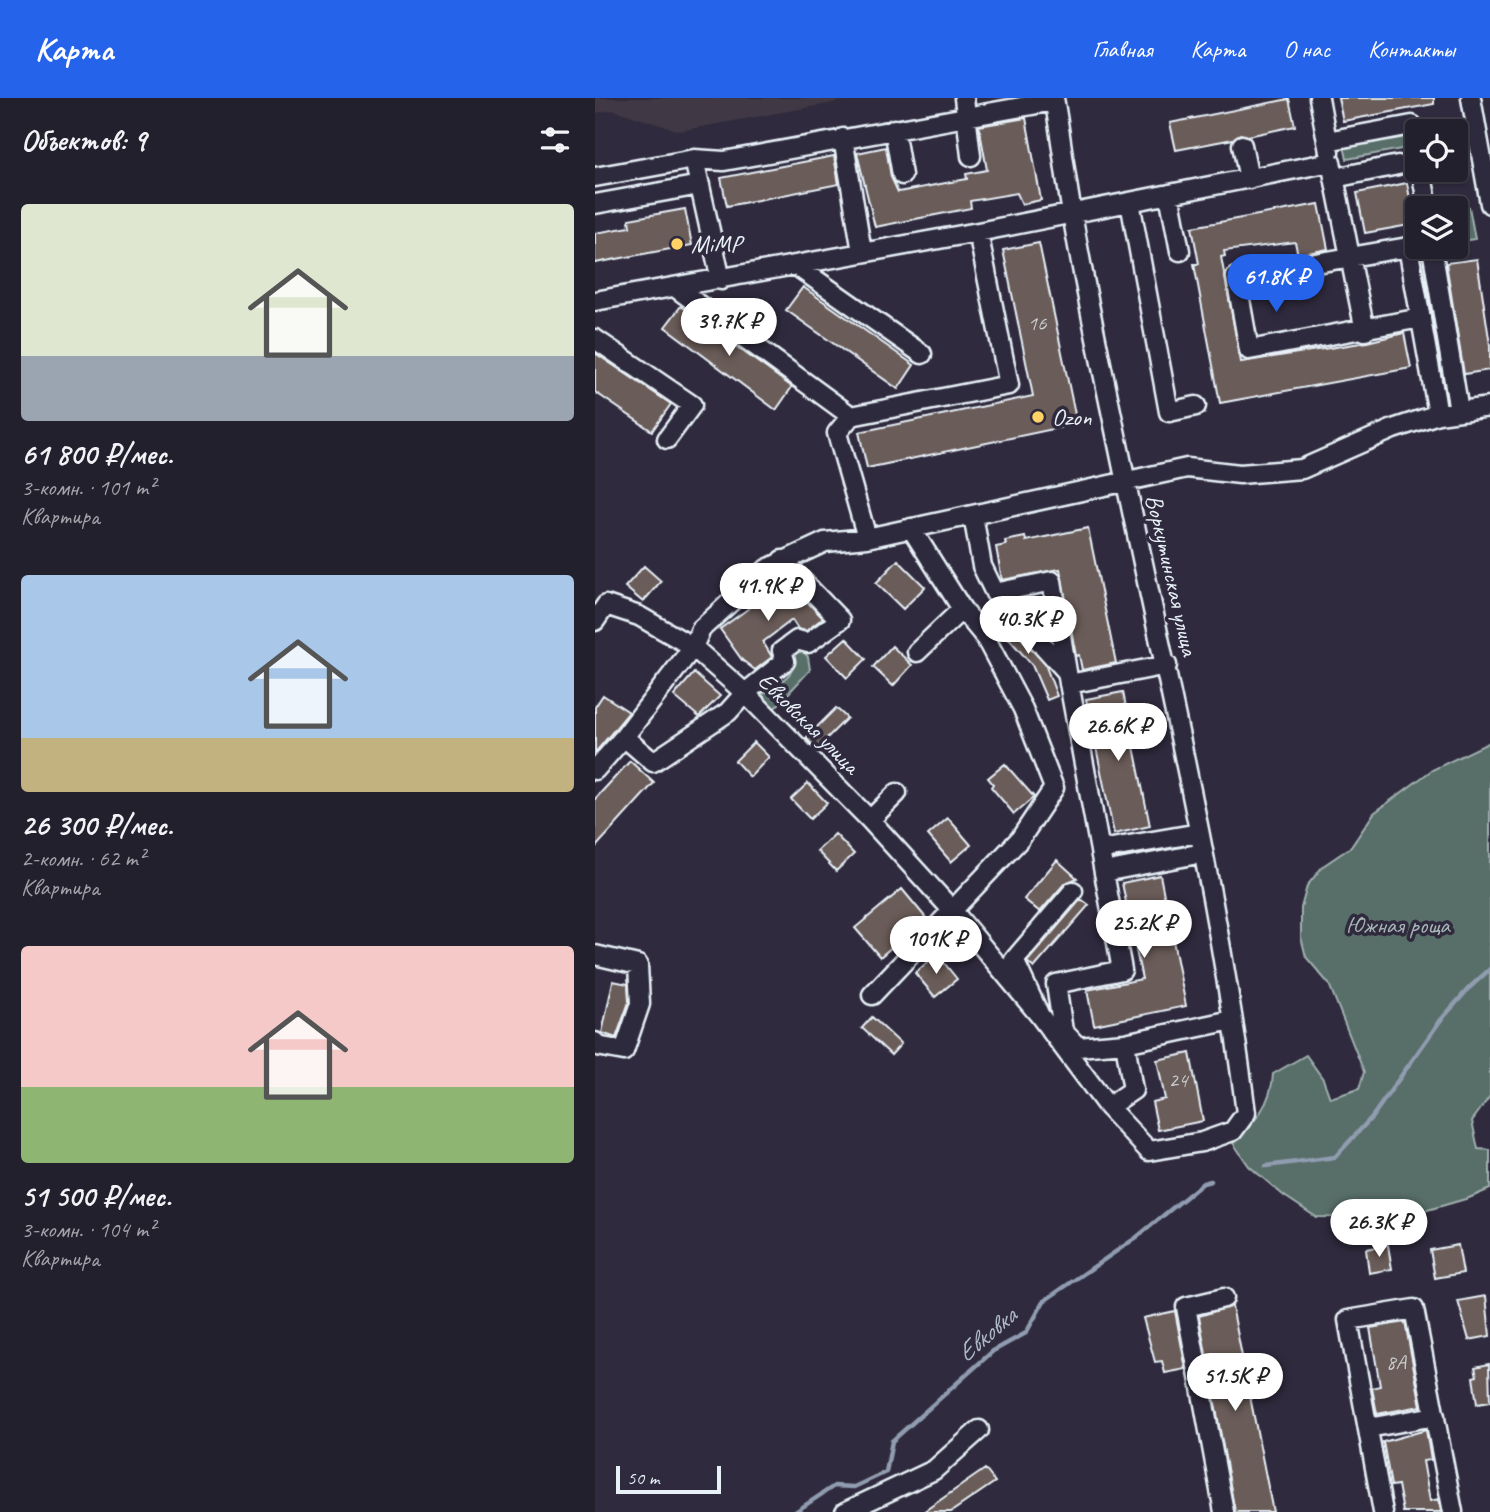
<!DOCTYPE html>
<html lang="ru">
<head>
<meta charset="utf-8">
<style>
	body { margin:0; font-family:Caveat,sans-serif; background:#2f2d3a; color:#f1f3f6; height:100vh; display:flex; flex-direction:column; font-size:26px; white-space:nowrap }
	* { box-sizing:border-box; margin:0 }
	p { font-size:23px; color:#a3a3aa }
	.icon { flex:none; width:38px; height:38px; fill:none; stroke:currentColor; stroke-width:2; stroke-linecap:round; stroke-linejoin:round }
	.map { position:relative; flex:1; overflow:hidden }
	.sheet { display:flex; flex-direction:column; background:#23202e; width:595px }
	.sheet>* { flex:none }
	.controls { position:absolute; left:810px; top:21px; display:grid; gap:14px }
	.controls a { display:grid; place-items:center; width:63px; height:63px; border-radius:7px; background:#23202e; box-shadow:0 2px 5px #0004,0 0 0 2px #403e4a; font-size:35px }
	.scale { position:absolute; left:21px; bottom:18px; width:105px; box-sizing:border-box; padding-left:7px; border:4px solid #e8f1f8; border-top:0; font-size:19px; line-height:24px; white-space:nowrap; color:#e8f1f8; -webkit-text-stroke:5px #2f2a3d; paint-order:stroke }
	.price { position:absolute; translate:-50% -60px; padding:0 16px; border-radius:24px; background:#fff; color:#222; font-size:23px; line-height:46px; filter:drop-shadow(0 2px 4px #0008) }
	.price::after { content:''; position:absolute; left:50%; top:42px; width:21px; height:16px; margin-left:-10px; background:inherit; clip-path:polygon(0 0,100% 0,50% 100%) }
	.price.on { background:#2563eb; color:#fff }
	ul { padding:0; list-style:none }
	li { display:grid; align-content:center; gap:14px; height:371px; padding:0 21px }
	li span { display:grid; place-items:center; height:217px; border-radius:7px; color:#555 }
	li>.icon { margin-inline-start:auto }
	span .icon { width:126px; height:126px; fill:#fffc; stroke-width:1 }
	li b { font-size:30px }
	h2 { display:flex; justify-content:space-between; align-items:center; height:84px; padding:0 21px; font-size:30px }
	header { display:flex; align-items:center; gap:42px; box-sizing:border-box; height:98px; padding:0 35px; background:#2563eb; color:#fff }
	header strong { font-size:33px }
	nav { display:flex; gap:38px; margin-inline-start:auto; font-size:24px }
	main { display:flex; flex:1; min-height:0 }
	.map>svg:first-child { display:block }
</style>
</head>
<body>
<header>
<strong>Карта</strong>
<nav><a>Главная</a><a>Карта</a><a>О нас</a><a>Контакты</a></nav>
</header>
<main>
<section class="sheet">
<h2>Объектов: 9<svg class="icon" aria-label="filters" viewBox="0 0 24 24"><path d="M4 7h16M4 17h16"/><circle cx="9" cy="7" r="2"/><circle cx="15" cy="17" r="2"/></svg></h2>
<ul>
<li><span style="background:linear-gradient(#dfe7d0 70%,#9aa5b1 0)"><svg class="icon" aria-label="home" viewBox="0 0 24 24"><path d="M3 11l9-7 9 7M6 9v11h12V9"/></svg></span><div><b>61 800 ₽/мес.</b><p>3-комн. · 101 m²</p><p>Квартира</p></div></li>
<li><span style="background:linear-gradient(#a9c7e8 75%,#c2b280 0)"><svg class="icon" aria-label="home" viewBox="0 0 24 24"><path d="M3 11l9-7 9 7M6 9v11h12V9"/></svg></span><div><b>26 300 ₽/мес.</b><p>2-комн. · 62 m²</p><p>Квартира</p></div></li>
<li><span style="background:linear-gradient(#f6c9c9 65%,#8fb573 0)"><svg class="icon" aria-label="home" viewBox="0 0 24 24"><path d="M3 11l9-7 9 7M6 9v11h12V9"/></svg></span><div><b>51 500 ₽/мес.</b><p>3-комн. · 104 m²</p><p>Квартира</p></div></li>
</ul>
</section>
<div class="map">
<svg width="895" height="1414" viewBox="0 0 895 1414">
	<rect width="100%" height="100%" fill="#2f2a3d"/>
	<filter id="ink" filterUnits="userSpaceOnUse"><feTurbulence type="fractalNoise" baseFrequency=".0143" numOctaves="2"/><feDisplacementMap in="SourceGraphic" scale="14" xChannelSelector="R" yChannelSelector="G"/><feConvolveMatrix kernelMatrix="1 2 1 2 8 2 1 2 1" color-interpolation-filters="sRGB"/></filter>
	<g filter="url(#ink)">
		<path fill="#413945" d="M0 0H265L84 33 19 12 0 15Z"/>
		<path fill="#596e68" stroke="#a0b0b0" stroke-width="2" d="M809 36 812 50 752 61 749 48Z
			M874 109 880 141 861 144V111Z
			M203 547 213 559 215 572 179 611 166 598C179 587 208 576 198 552Z
			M895 644V998L877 1023 883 1051 895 1052V1091L874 1100 805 1120 721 1119 688 1097 654 1068 638 1045C659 1026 677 1005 678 976L711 957 728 981 735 1000 764 991 769 974 734 886 711 859 706 839V810L712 788 728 768 756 749 779 715 837 672Z"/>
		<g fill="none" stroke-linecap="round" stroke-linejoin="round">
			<path stroke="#909cb0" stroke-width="4.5" d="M671 1068 740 1059 777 1019 845 923 874 890 895 871
				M200 1414 239 1388 259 1389 291 1374 297 1343 398 1253 431 1235 449 1203 542 1139 608 1085 616 1083"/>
		</g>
		<path fill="#6b5b59" stroke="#e8f1f8" stroke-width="2" d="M743 0H839V6L748 23Z
			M694 1 700 28 653 38 645 36 638 41 581 52 575 25Z
			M431 20 446 102 427 106 422 95 375 103 376 110 280 129 262 55 291 49 296 79 303 94 372 81 371 76 392 72 384 28Z
			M239 58 244 86 132 108 126 80Z
			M812 85 820 126 770 135 762 95Z
			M724 106 733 151 703 157 700 144 629 153 630 158 626 159 646 264 772 244 809 235 816 270 625 305 599 166H604L597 129Z
			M90 111 97 147 0 165V135L35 129 34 121Z
			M444 145 482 326 272 370 264 334 438 298 408 152Z
			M882 161 895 247V272L869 276 851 165Z
			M208 189 319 267 303 291 191 212Z
			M86 208 197 289 181 312 70 229Z
			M0 255 76 306 57 333 0 294Z
			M493 430 521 565 487 572 484 557 481 558 465 471 407 482 401 449 411 447 410 443 430 439 431 443Z
			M303 462 330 489 308 511 281 485Z
			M49 468 66 483 48 504 30 489Z
			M189 485 196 487 228 520 211 533 203 531 197 522 168 544 177 559 160 572 147 562 125 531Z
			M401 513 450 566 462 598 452 602 437 567 395 519Z
			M251 540 271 561 252 580 231 558Z
			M297 548 317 567 298 588 278 569Z
			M99 575 125 598 104 619 79 598Z
			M528 594 555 728 519 736 491 601Z
			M8 597 34 614 0 655V609Z
			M241 610 252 620 221 651 211 640Z
			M159 644 174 659 155 679 140 663Z
			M35 663 59 685 0 750V701Z
			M410 666 439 699 419 716 396 689 398 686 393 680Z
			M213 685 232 705 215 721 196 701Z
			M353 720 376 747 356 764 333 737Z
			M240 736 259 756 241 773 222 753Z
			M462 762 482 780 469 786 445 814 429 801Z
			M565 777 591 908 499 927 492 892 547 881 527 785Z
			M307 791 331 820 285 859 260 830Z
			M486 801 494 807 439 870 432 864Z
			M342 856 362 881 340 899 320 875Z
			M18 883 33 886 34 904 21 940 7 935Z
			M277 919 306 946 296 957 267 930Z
			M595 955 608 1023 563 1032 557 1004 570 1001 562 962Z
			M793 1147 797 1171 774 1175 771 1151Z
			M863 1147 868 1175 840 1180 835 1152Z
			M891 1198 895 1238 874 1242 863 1203Z
			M637 1208 678 1414H640L604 1218Z
			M580 1213 591 1271 570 1275 567 1263 560 1264 548 1220Z
			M810 1224 826 1308 782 1316 777 1290 785 1288 775 1230Z
			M894 1266 895 1304 882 1306 878 1279 882 1278 880 1269Z
			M831 1332 836 1362 828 1363 835 1403 844 1401 846 1414H808L803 1387 796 1388 788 1344Z
			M390 1371 400 1384 356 1414H328Z"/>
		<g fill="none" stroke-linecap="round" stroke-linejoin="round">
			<defs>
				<path id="minor" d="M369 0 376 58
					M459 0C466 38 470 77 477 115 492 204 512 292 530 380 574 591 624 801 651 1015L638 1033 607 1044 554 1053 513 1009 538 992 530 945 637 922
					M724 0 734 54
					M876 0 895 106
					M299 31 307 77
					M248 40 267 154
					M861 41 882 36
					M732 43 817 27
					M647 47 654 81
					M822 49V52
					M99 61 126 182
					M826 72 833 110
					M0 79 99 61 129 63 459 3
					M739 80 803 67
					M574 96 585 153
					M535 104 574 314 601 308
					M0 106 105 87
					M840 149 838 156 864 313
					M200 167 327 256
					M81 190 256 318
					M0 203 383 134 736 64 770 233
					M826 220 654 252 641 179 813 149 843 316
					M0 241 97 307 72 341
					M378 417 387 468 400 495 472 574 527 872 461 886 468 933 483 949 530 945
					M316 430 367 511 322 554
					M272 440 242 335 256 318 414 287 383 134
					M187 462 245 522 213 545 202 542 187 553 190 563 150 595 133 614 58 664 29 639 98 549 106 531 172 471 230 444 272 440 592 370 645 376 707 371 798 331 843 316 895 309
					M400 495 457 483 472 574
					M0 523 11 507 44 518 98 549 150 595 275 722 357 812 445 918
					M474 586 572 567
					M0 672 29 639
					M275 722 302 695
					M505 752 604 735
					M509 774 608 755
					M478 793 419 862 445 918 513 1009
					M0 857 43 867 45 906 29 953 2 948 0 944
					M277 897 425 741 459 690 428 611 390 539 367 511
					M773 1330 840 1318
					M250 1414 339 1372 384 1332
					M629 1414 591 1209 629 1200
					M788 1414 753 1222 819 1211 858 1414"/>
			</defs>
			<use href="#minor" stroke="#e8f1f8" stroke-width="23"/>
			<use href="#minor" stroke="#2f2a3d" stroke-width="18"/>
		</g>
	</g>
	<g fill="#ffd166" stroke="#2f2a3d" stroke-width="2.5">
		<circle cx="82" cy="146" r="7"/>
		<circle cx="443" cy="319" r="7"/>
	</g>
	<g text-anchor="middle" stroke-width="7" stroke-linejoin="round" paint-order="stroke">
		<g font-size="21" fill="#c9ccd0">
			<text x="442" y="232">16</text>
			<text x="583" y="989">24</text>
			<text x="801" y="1271">8А</text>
		</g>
		<g font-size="24" fill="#e8f1f8" stroke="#2f2a3d" text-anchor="start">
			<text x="96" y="154">MiMP</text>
			<text x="457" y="327">Ozon</text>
		</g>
		<g font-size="24" fill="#e8f1f8" stroke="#2f2a3d">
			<text transform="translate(577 477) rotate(77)" y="8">Воркутинская улица</text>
			<text transform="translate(214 625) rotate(45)" y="8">Евковская улица</text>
		</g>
		<g font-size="24" fill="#a8b6b7" stroke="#2f2a3d">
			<text x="803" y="835">Южная роща</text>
		</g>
		<g font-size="26" font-style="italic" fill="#aeb9c8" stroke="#2f2a3d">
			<text transform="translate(391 1236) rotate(-40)" y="9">Евковка</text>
		</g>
	</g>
</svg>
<div class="controls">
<a><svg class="icon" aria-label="locate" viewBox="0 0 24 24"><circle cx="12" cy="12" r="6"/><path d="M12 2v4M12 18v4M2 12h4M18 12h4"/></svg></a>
<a><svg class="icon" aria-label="layers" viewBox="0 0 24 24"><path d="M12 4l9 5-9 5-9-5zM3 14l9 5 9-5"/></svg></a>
</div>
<div class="scale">50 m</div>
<b class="price on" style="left:681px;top:216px">61.8K ₽</b>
<b class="price" style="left:134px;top:260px">39.7K ₽</b>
<b class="price" style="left:173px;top:525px">41.9K ₽</b>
<b class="price" style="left:433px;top:558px">40.3K ₽</b>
<b class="price" style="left:523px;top:665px">26.6K ₽</b>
<b class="price" style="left:549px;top:862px">25.2K ₽</b>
<b class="price" style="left:341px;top:878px">101K ₽</b>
<b class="price" style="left:784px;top:1161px">26.3K ₽</b>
<b class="price" style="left:640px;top:1315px">51.5K ₽</b>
</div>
</main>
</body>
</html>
